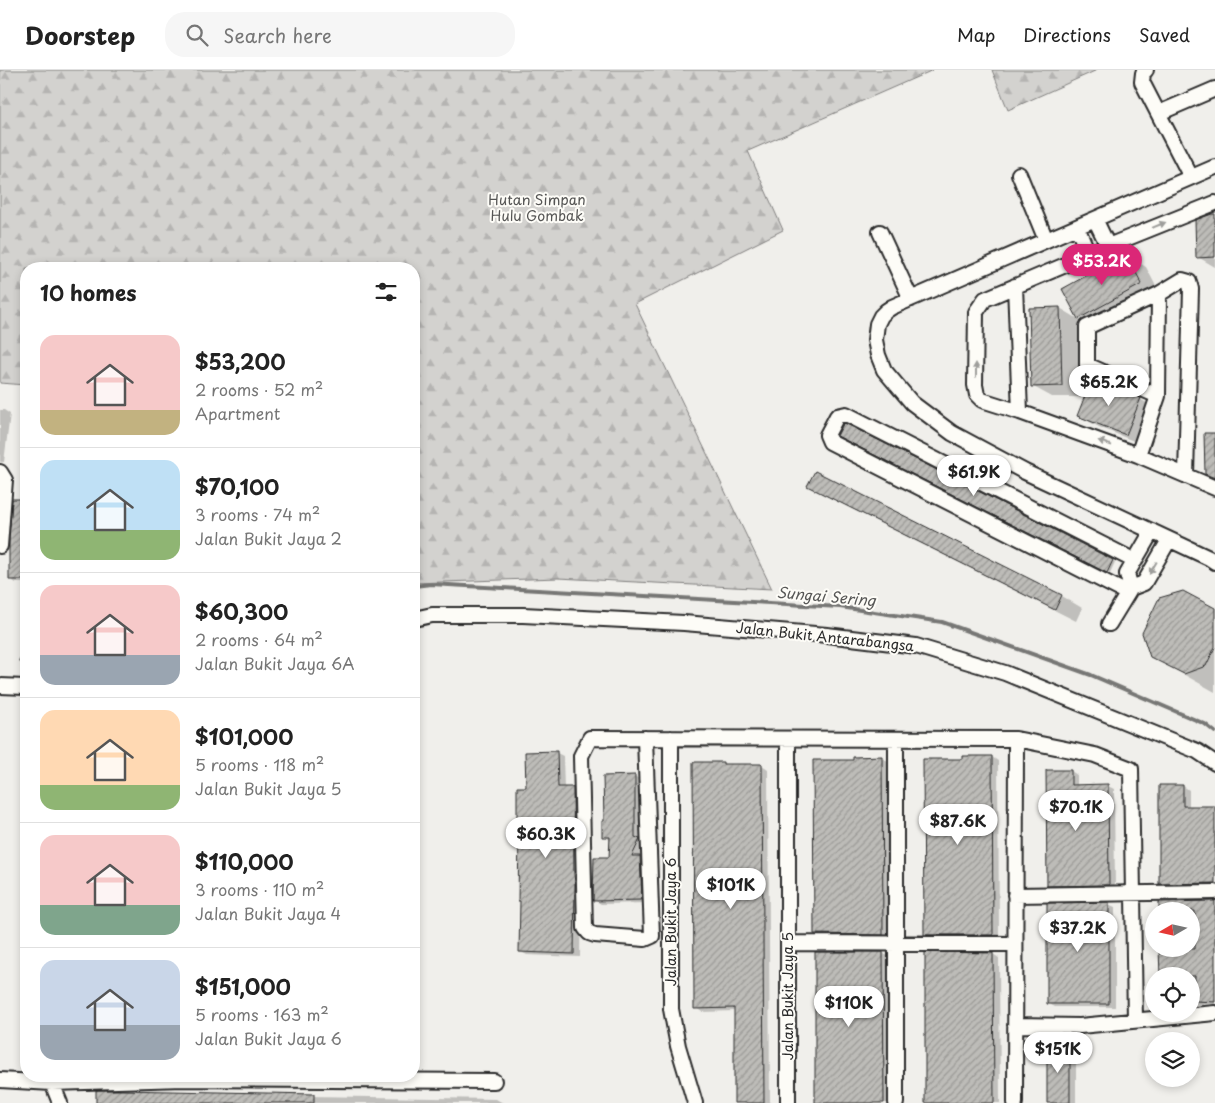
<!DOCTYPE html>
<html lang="en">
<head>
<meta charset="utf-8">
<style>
	body { margin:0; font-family:"Playpen Sans",sans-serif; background:#f6f6f6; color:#222; height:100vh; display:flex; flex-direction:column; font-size:19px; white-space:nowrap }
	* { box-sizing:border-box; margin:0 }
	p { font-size:16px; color:#767676 }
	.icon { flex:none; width:28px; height:28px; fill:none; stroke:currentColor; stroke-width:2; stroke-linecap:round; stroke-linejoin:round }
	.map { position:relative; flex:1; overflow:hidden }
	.sheet { position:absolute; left:20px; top:192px; width:400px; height:820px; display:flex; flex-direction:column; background:#fff; border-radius:20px; box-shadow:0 2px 8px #0003 }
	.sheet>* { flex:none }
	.needle { width:32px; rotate:261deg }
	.controls { position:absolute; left:1145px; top:832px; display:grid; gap:10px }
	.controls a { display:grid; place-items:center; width:55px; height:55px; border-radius:50%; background:#fff; box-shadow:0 2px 8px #0003; font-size:25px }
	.price { position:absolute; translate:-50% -42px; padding:0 11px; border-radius:18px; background:#fff; color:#222; font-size:16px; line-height:32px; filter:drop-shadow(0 1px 2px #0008) }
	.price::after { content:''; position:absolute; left:50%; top:30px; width:15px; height:11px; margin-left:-8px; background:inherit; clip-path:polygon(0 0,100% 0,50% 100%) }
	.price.on { background:#db2777; color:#fff }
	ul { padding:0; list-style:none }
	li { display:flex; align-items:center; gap:15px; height:125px; padding:0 20px }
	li+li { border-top:1px solid #e0e0e0 }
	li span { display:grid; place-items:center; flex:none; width:140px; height:100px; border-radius:15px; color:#555 }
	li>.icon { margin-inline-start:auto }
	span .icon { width:60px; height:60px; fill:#fffc; stroke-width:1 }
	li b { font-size:21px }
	h2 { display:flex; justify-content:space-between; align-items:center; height:60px; padding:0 20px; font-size:21px }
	header { display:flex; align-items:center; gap:30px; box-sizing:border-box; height:70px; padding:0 25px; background:#fff; border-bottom:1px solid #e0e0e0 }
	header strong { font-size:24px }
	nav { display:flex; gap:28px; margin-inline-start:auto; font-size:18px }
	.search { width:350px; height:45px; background:#f6f6f6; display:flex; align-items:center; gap:12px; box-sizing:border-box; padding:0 18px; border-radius:20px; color:#767676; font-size:19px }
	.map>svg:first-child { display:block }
</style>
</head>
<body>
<header>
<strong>Doorstep</strong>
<div class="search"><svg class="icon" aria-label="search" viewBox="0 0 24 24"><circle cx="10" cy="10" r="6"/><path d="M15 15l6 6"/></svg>Search here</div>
<nav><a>Map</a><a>Directions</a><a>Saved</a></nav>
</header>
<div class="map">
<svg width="1215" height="1033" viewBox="0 0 1215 1033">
	<defs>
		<pattern id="forest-firs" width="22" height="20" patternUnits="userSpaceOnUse" patternTransform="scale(1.25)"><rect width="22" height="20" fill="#d3d2cf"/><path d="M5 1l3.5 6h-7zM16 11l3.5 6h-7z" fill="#b5b4b2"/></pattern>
		<pattern id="building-hatch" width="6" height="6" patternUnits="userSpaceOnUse" patternTransform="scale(1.25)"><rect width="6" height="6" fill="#bdbcb8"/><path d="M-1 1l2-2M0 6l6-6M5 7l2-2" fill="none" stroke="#9a9996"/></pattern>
	</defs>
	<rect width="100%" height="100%" fill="#f0efeb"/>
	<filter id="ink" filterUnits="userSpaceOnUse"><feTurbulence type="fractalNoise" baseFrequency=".02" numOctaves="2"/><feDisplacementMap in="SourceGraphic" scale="10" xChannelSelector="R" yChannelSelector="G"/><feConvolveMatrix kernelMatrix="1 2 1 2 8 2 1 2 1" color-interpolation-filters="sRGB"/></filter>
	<g filter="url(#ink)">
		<path fill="url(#forest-firs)" stroke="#7f7e7d" d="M0 0H933L748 81 783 160 635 234 772 519 558 508 414 513V199H26V315L0 313Z
			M992 0H1097L1008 40Z"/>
		<path fill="#0003" d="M1215 145V197L1198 187Z
			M1126 185 1146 197 1161 226 1099 260 1080 249V250L1064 219Z
			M1060 238 1080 250 1082 327H1052L1032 316Z
			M1140 329 1160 341 1146 376 1099 357 1079 346Z
			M0 340H4L10 344 4 392H0Z
			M845 355 1115 492 1110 503 838 365Z
			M815 403 1062 526 1082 538 1076 551 829 427 809 416Z
			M14 430H26V513H16L10 509Z
			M1215 539V622L1151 586Z
			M557 683 563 686 564 719H573L579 722 581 817 580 887 527 885 521 882 522 832 519 831 527 718Z
			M992 687 998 691 999 868H932L926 864 964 690Z
			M882 688 888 691 889 868 822 867 816 864 854 691Z
			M722 693 727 695H762L768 699 770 1033H736L735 941 702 942 696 938Z
			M1071 701 1077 705V716H1108L1114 719 1115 818 1055 819 1048 815Z
			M634 706 641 710V771L646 774 640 787 646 791 648 833 601 834 594 830 611 788 610 770 604 766Z
			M1183 716 1189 720V738L1215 737V816L1167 817 1160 813Z
			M1215 832V934L1191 935V906H1161V879H1191V841H1161V833Z
			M1108 834 1115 837V937H1055L1049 934Z
			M816 883H883L889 887 890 1033H817Z
			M993 884 999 888 1000 1033H927Z
			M1069 977 1076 981V1033H1048Z
			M308 1026 496 1029 503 1033H97Z"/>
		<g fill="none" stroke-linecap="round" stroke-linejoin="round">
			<path stroke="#777775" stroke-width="4" d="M414 516 431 514 840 537 942 552 1091 605 1205 654 1215 662
				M20 591H26"/>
		</g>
		<path fill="url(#building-hatch)" stroke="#2b2b2b" d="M1212 144H1215V187L1196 188 1195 150Z
			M1126 184 1142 214 1078 249 1062 219Z
			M1060 237 1062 316 1031 317 1029 238Z
			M1092 308 1141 328 1126 365 1077 346Z
			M845 353 1113 490 1107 503 837 366 843 354Z
			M1204 363H1215V408L1205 404Z
			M815 401 1062 525 1055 540 807 416Z
			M12 429H26V510H9V468Z
			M1183 521 1215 538V577L1206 596 1184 604 1150 587 1142 563 1159 528Z
			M557 681 558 717H573L574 804 575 813 574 884 519 882 520 831H518L519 761H517V717H526L525 682Z
			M882 686 883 865 814 864 813 690H853V687Z
			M963 686H992L993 865H924L923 689H963Z
			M693 692H723V694H762L764 1033H734V938L694 939Z
			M1046 700H1071V715L1108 714 1109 815 1047 816Z
			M635 705V767L640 769 632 786H640L642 830 593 831 594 787H609L610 767H602V751H604L603 706Z
			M1159 715H1183V736H1215V813L1159 814Z
			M1215 831V932L1195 931V906H1160L1159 879H1195V841H1159V832Z
			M1109 832V934H1047V833Z
			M815 882H883L884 1033H815Z
			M925 882 993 883 994 1033H925Z
			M1047 976H1070V1033H1047Z
			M96 1020H122L314 1024V1033H96Z"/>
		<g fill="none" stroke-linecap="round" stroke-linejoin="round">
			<defs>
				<path id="minor" d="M1146 0 1143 3 1142 12 1191 107
					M1159 43 1215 19
					M1215 97 892 237 886 241 881 246 877 254 875 270 878 285 884 300 912 333 952 363 1025 402 1209 488 1215 492
					M1019 104 1046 170
					M1215 133 1108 176 1089 185 985 229 976 242 975 315 977 325 982 330 1020 342 1138 385 1215 418
					M1095 149 1108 176
					M1077 157 1089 185
					M880 162 911 229
					M1015 216 1020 342
					M1158 326 1087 295V257L1159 224 1182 210 1189 212 1191 219 1186 405
					M1138 385 1158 326 1159 224
					M0 402 5 410 0 476
					M1131 518 1127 504 1152 461
					M1127 523 830 372 827 365 837 346 846 344 1135 491
					M414 549 432 545H523L684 553 827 565 916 576 1005 603 1197 681 1215 693
					M1109 554 1131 518 1144 513 1169 470
					M0 616 26 617
					M645 668 652 866 645 869 595 865 589 863 585 858 581 686 590 668 1016 669 1095 685 1131 699 1135 950
					M671 668V939L678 976 695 1033
					M1015 825 1215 822
					M788 873 1015 874
					M1015 955 1080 956 1215 943
					M0 1010 52 1013 183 1009 494 1011
					M52 1013 60 1033
					M788 1033V669
					M896 1033V669
					M1015 1033 1016 669"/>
			</defs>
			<use href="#minor" stroke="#2b2b2b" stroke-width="18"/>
			<use href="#minor" stroke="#fdfcf7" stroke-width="14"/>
		</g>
		<defs><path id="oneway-solid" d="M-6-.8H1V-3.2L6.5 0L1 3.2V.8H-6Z" transform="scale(1.25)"/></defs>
		<g fill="#9e9e9b">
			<use href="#oneway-solid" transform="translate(1159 155) rotate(-22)"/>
			<use href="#oneway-solid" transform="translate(976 300) rotate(-90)"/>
			<use href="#oneway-solid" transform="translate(1105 373) rotate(-160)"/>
			<use href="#oneway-solid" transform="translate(1153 498) rotate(120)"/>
		</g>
	</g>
	<g text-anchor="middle" stroke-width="4" stroke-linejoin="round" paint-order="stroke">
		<g font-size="14" fill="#555554" stroke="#fdfcf7">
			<text x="537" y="135">Hutan Simpan<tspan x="537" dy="16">Hulu Gombak</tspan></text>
		</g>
		<g font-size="14" fill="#2b2b2b" stroke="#fdfcf7">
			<text transform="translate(825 567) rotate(6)" y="5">Jalan Bukit Antarabangsa</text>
			<text transform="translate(671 852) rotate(-90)" y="5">Jalan Bukit Jaya 6</text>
			<text transform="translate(788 926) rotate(-90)" y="5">Jalan Bukit Jaya 5</text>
		</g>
		<g font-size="15" font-style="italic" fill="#575756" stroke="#fdfcf7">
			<text transform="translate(826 527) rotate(5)" y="5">Sungai Sering</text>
		</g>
	</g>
</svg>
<div class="controls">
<a><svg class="needle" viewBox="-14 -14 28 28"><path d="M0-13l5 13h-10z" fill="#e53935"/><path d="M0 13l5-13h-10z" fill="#767676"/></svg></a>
<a><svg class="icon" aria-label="locate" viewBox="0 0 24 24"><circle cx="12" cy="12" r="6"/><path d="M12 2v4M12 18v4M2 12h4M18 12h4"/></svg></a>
<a><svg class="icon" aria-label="layers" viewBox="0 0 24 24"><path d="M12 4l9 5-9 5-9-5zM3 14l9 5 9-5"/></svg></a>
</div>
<b class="price on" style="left:1102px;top:216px">$53.2K</b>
<b class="price" style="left:1109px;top:337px">$65.2K</b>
<b class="price" style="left:974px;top:427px">$61.9K</b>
<b class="price" style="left:1076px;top:762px">$70.1K</b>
<b class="price" style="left:958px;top:776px">$87.6K</b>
<b class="price" style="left:546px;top:789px">$60.3K</b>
<b class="price" style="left:731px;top:840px">$101K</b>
<b class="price" style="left:1078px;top:883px">$37.2K</b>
<b class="price" style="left:849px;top:958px">$110K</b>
<b class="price" style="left:1058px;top:1004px">$151K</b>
<section class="sheet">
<h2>10 homes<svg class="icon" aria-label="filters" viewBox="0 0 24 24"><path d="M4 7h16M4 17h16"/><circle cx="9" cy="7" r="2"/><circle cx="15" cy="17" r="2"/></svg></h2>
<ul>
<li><span style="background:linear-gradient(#f6c9c9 75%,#c2b280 0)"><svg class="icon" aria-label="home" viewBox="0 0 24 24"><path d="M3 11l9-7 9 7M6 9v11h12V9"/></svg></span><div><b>$53,200</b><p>2 rooms · 52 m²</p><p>Apartment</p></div></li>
<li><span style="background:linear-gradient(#bfe0f5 70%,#8fb573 0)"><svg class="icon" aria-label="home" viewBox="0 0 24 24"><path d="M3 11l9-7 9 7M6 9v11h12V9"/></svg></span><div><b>$70,100</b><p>3 rooms · 74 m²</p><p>Jalan Bukit Jaya 2</p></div></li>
<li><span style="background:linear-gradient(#f6c9c9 70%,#9aa5b1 0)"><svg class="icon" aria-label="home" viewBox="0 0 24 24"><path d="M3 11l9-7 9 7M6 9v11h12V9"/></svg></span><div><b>$60,300</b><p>2 rooms · 64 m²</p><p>Jalan Bukit Jaya 6A</p></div></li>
<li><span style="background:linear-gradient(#ffd9b3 75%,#8fb573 0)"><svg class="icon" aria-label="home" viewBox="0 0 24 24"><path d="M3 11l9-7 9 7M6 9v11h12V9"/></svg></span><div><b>$101,000</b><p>5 rooms · 118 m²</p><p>Jalan Bukit Jaya 5</p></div></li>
<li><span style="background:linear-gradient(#f6c9c9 70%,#7fa58c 0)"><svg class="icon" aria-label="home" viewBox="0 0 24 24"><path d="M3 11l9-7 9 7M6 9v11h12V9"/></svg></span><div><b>$110,000</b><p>3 rooms · 110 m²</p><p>Jalan Bukit Jaya 4</p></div></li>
<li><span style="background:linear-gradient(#c9d6e8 65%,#9aa5b1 0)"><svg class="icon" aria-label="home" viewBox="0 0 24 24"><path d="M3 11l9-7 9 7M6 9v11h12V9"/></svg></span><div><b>$151,000</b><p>5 rooms · 163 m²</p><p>Jalan Bukit Jaya 6</p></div></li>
</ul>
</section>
</div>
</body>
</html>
